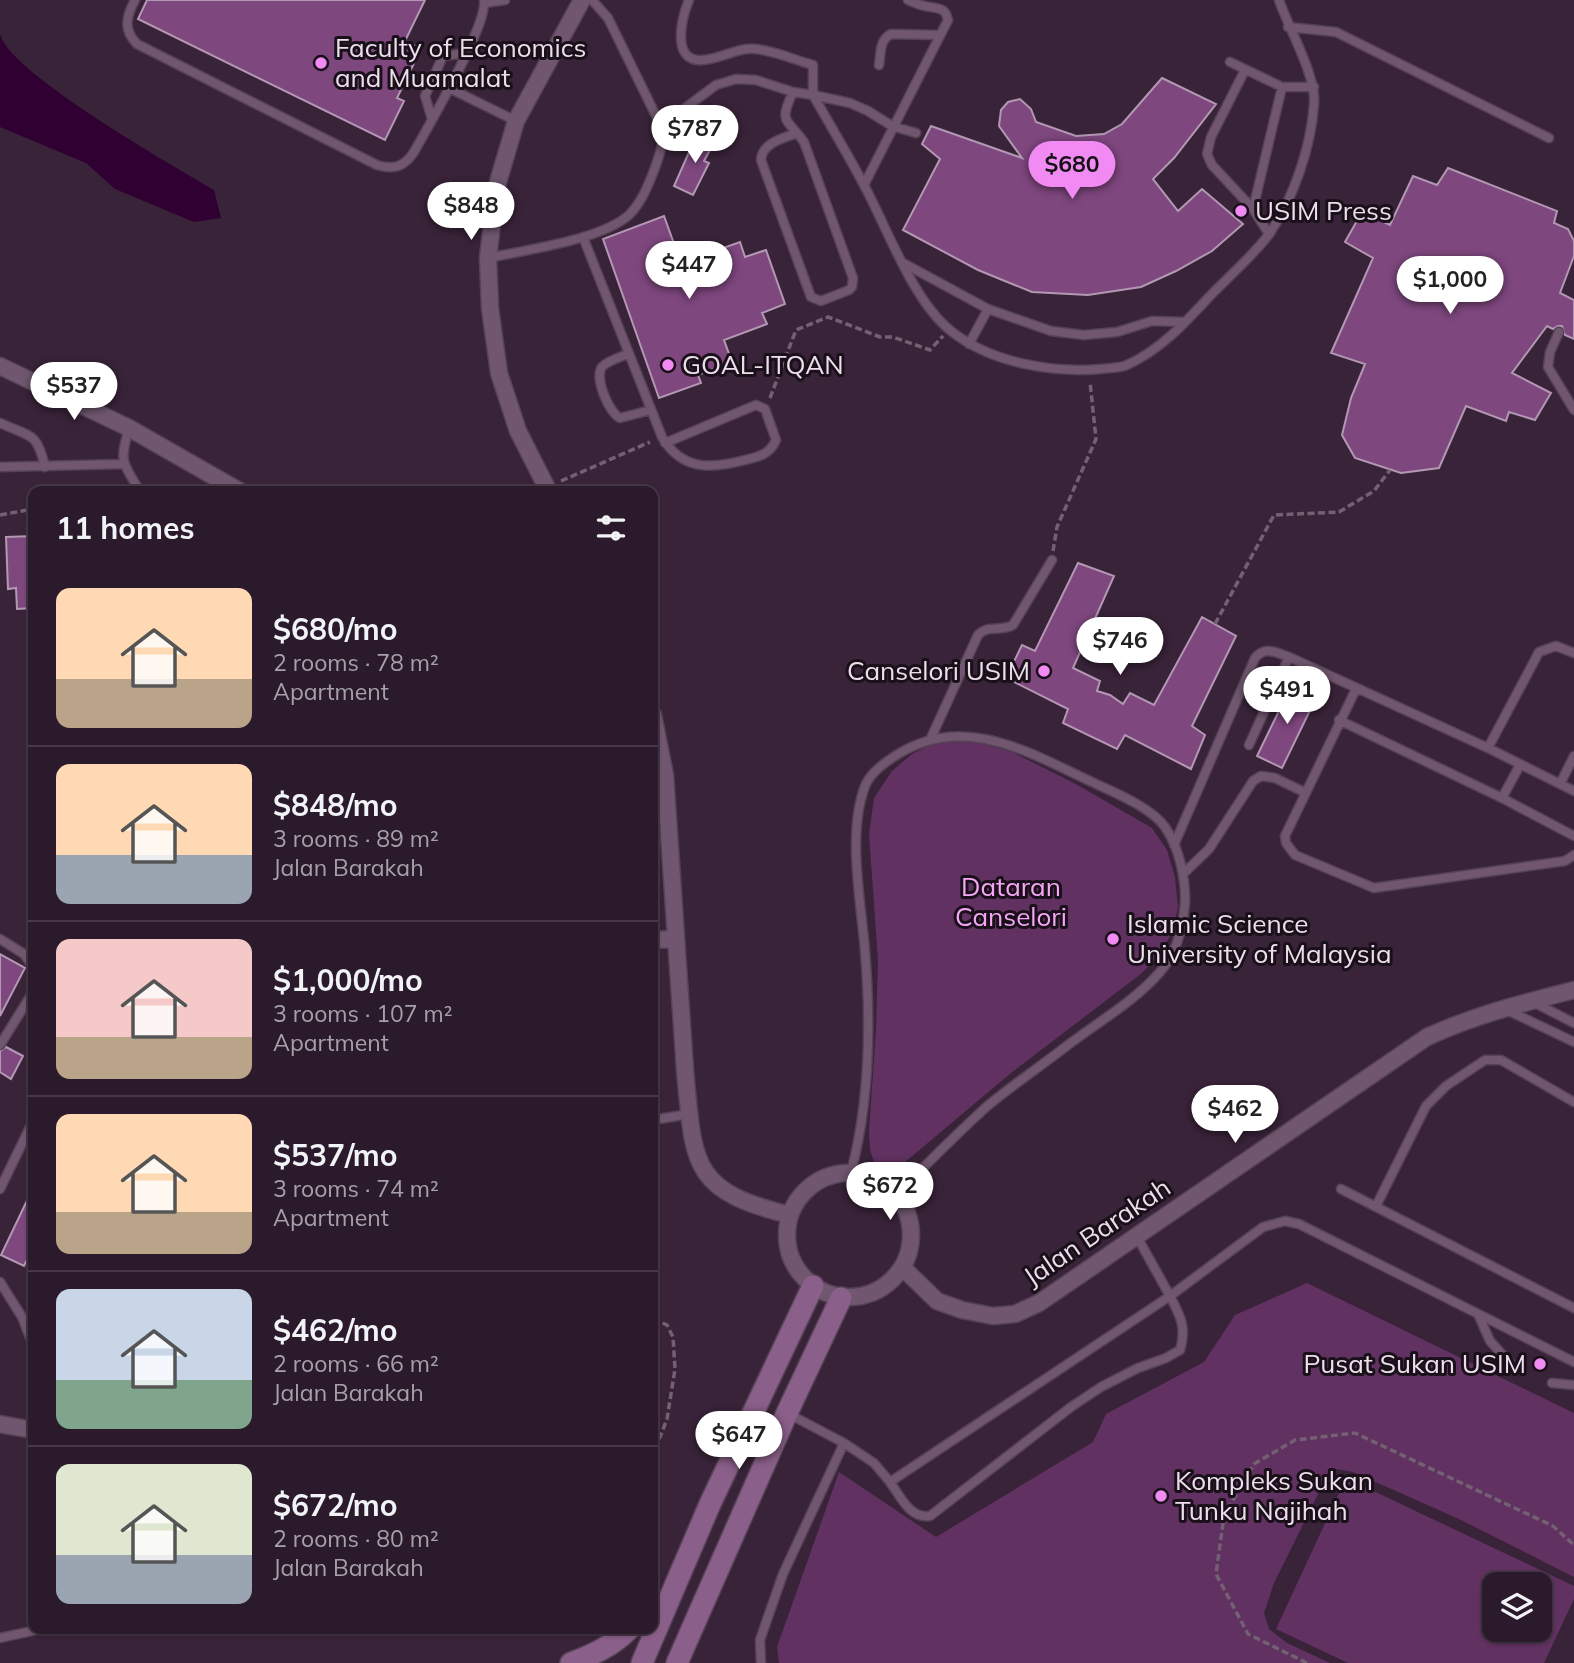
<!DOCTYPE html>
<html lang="en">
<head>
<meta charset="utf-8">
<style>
	body { margin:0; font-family:Mulish,sans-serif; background:#332333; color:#f1f3f6; height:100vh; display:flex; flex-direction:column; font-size:26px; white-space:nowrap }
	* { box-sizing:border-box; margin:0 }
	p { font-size:23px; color:#a6a1a9 }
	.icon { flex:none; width:38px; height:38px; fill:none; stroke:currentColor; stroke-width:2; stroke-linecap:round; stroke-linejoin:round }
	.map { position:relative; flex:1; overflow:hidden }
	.panel { position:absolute; left:28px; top:486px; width:630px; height:1148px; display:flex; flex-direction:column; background:#2b1a2b; border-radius:14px; box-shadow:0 2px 5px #0004,0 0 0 2px #473847 }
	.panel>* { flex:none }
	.buttons { position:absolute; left:1482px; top:1572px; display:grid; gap:14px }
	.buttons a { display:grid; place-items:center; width:70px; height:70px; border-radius:14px; background:#2b1a2b; box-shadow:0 2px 5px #0004,0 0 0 2px #473847; font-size:35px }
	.price { position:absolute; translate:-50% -60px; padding:0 16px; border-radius:24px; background:#fff; color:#222; font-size:23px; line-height:46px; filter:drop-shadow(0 2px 4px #0008) }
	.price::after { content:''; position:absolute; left:50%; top:42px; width:21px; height:16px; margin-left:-10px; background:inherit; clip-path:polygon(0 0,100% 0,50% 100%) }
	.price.current { background:#f28af3; color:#111 }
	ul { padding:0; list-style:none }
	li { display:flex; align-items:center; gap:21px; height:175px; padding:0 28px }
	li+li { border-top:2px solid #473847 }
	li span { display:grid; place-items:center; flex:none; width:196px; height:140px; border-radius:14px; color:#555 }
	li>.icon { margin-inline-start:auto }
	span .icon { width:84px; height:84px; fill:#fffc; stroke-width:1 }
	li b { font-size:30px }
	h2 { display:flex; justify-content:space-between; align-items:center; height:84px; padding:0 28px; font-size:30px }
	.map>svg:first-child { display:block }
</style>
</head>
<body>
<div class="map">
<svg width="1574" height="1663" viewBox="0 0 1574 1663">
	<rect width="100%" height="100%" fill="#392339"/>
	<path fill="#603161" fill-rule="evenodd" d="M970 740 1012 752 1074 783 1152 828 1167 850 1175 877 1178 907 1173 931 1159 955 1142 973 1011 1073 904 1163 893 1170 883 1169 874 1162 870 1150 869 1131 876 1029 878 961 869 834 874 798 892 771 912 754 936 742Z
		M1307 1283 1574 1413V1577L1459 1519 1353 1472 1331 1468 1274 1583 1264 1613 1269 1629 1287 1643 1330 1663H779L777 1647 839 1472 936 1537 1093 1442 1106 1414 1204 1362 1235 1315Z
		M1346 1478 1574 1586V1599L1544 1663H1348L1276 1629ZM1494 1584H1540V1629H1494Z"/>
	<path fill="#2f0031" d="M0 34C8 72 175 167 214 190L221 218 194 222 115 189 86 163 0 127Z"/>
	<path fill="#7e477e" stroke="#b398b3" stroke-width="2" d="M147 0H425L405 41 421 49 397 98 404 101 385 140 138 19Z
		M1162 78 1216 104 1174 158 1153 179 1178 211 1202 189 1243 224 1212 251 1176 271 1141 287 1088 295 1032 292 978 270 903 230 940 159 922 144 931 126 1022 158 999 126 1001 110 1008 102 1020 99 1031 109 1036 122 1076 136 1104 134 1122 124Z
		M698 132 715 141 704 161 709 163 693 195 674 186Z
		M1448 168 1557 211 1554 223 1568 229 1574 241V256L1560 293 1574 300V339L1565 335 1562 326H1558L1553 329 1547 326 1512 373 1551 393 1535 420 1509 412 1506 421 1466 406 1439 468 1401 473 1355 458 1342 435 1351 398 1365 364 1331 353 1373 258 1345 242 1362 212 1390 225 1413 176 1437 185Z
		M664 216 681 263 740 242 745 257 766 250 785 304 762 313 767 324 724 340 732 362 698 375 701 383 659 398 603 239Z
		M33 536V608L17 609 16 588 8 589 6 537Z
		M1078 563 1114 576 1073 668 1100 681 1097 691 1110 695 1123 704 1130 693 1154 705 1202 617 1236 636 1192 726 1205 735 1191 769 1125 735 1117 749 1063 723 1068 709 1006 678 1022 645 1035 651Z
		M1292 684 1317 696 1282 768 1257 756Z
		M0 954 25 968 0 1016Z
		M6 1047 23 1056 11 1079 0 1072V1051Z
		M33 1188V1247L24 1266 1 1255Z"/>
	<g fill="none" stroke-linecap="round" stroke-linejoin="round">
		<defs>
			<path id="lane" d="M135 0C126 17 123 30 137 44L377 165C394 170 404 167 414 152 429 125 488 25 484 0
				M592 0 608 18 661 126
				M689 0C682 17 670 63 703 60 721 59 737 47 756 49 775 51 795 60 813 65V95L850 103 868 111 892 126 916 133
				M485 3 505 0
				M1288 27 1336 32 1549 138
				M1230 62 1282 87H1314
				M879 65C881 54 879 40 891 34L939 35
				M1245 70 1211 137 1207 154 1212 165 1253 209 1269 234
				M449 88 516 121
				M793 92C778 124 787 118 804 142L853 278 852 287 849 290 821 301 811 297 761 160C762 143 783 138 797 133
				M432 119 425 96 443 56 466 53
				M864 185 948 20C945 6 937 9 925 6 919 5 913 2 908 0
				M1253 209 1282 87
				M583 237 662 437C682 471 711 469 745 460 759 457 770 454 776 440L765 409 756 405 665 443
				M488 258C525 250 601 240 629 215 641 203 647 188 653 173 659 156 665 144 661 126L716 85 736 79 756 80 793 92 813 95C830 125 849 156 865 187 888 230 913 301 951 331 991 363 1052 373 1101 369 1110 368 1120 368 1127 365 1160 350 1184 324 1208 298 1228 277 1253 256 1270 233 1294 197 1311 147 1314 104 1317 77 1288 27 1279 0
				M905 264 988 309 1051 331 1084 335 1117 332 1152 321 1185 322
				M1559 332 1550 352 1548 367 1574 410
				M969 344 988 309
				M628 354C620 357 607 361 602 367 594 378 609 413 620 418L651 410
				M0 423C31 437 37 432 45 467
				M129 428C120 460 121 460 138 488
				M0 467 123 464
				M1356 689 1285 836 1286 843 1295 855 1374 888 1565 861 1574 855
				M1339 720 1502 798 1574 836
				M931 738 978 635C989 624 1001 632 1013 625L1052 560
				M1249 745 1289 657
				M1488 748 1539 652 1556 646 1574 653
				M1560 784 1574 756
				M1502 798 1520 765
				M1174 845 1255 658C1265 645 1277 653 1289 657L1488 748 1574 791
				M1183 874 1209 849 1253 781 1261 776 1275 778 1306 793
				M0 939 24 954 33 967
				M1533 1002 1574 1023
				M1507 1010 1574 1042
				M0 1045 33 992
				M653 1120 689 1114
				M851 1172C870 1101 871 1024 865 951 861 901 847 834 865 786 870 773 884 763 895 756 963 712 1028 752 1092 782 1113 792 1151 807 1165 827 1179 847 1186 879 1185 903 1183 928 1177 953 1160 972 1133 1003 1096 1023 1064 1048 1038 1068 1010 1087 985 1108 955 1136 925 1165 897 1195
				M0 1189 33 1121
				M1341 1189 1574 1308
				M1376 1206 1426 1106 1446 1086 1485 1060H1501L1574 1102
				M1136 1235 1170 1296 1263 1227 1285 1221 1299 1224 1574 1362
				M0 1282 22 1317 33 1345
				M1478 1314 1490 1341 1510 1363
				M1552 1383 1574 1385
				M844 1443 874 1463 890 1482 1170 1296C1180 1315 1187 1328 1180 1350L1166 1358 1138 1368 1101 1387 1071 1407 930 1516C910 1519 900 1496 890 1482
				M0 1638 41 1629
				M761 1663 760 1640 783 1574 844 1443 787 1413"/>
			<path id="street" d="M0 366 129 428 241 492
				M549 492 518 431 499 373 490 308 488 258 496 189 516 121 582 0
				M653 715 665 775 685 1070C694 1164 690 1191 790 1215
				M653 940 676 939
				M787 1235a62 62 0 1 1 124 0a62 62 0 1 1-124 0Z
				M903 1268 937 1301 962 1310 993 1316 1015 1314 1039 1303 1427 1037C1475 1015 1523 1003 1574 990
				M0 1424 33 1430"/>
			<path id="secondary" d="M571 1663C593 1655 612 1646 629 1629
				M642 1663 710 1504 813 1286
				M677 1663 787 1413 841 1298"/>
		</defs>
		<use href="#lane" stroke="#554255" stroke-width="11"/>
		<use href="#street" stroke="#554255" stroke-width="19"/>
		<use href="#secondary" stroke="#554255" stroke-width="24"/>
		<path stroke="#746073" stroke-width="3.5" stroke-dasharray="7 3.5" stroke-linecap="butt" d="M770 398 796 330 828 317 880 337H893L930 350 943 336
			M561 481 650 442
			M0 515 33 509
			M1053 551 1057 527 1096 439 1090 382
			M1215 624 1274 515 1339 512 1374 491 1390 470
			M653 1319 667 1325 673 1337 675 1369 667 1419 653 1455
			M1307 1663 1248 1634 1216 1574 1224 1516 1254 1464 1295 1440 1355 1433 1553 1526 1574 1545"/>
		<use href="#lane" stroke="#70576f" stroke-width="8"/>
		<use href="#street" stroke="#70576f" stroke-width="16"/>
		<use href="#secondary" stroke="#8a5f89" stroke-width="21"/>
	</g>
	<g fill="#f28af3" stroke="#1a101a" stroke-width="2.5">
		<circle cx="321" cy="63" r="7"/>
		<circle cx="1241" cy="211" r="7"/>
		<circle cx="668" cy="365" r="7"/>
		<circle cx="1044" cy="671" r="7"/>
		<circle cx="1113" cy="939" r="7"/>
		<circle cx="1540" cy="1364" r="7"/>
		<circle cx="1161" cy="1496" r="7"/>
	</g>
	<g text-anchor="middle" stroke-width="6" stroke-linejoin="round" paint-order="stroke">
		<g font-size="26" fill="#eddeec" stroke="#1a101a" text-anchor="start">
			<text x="335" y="57">Faculty of Economics<tspan x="335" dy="30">and Muamalat</tspan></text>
			<text x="1255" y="220">USIM Press</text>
			<text x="682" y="374">GOAL-ITQAN</text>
			<text x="1030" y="680" text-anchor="end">Canselori USIM</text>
			<text x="1127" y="933">Islamic Science<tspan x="1127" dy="30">University of Malaysia</tspan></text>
			<text x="1526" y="1373" text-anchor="end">Pusat Sukan USIM</text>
			<text x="1175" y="1490">Kompleks Sukan<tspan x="1175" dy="30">Tunku Najihah</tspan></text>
		</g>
		<g font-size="26" fill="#f5a6f5" stroke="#1a101a">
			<text x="1011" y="896">Dataran<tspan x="1011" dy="30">Canselori</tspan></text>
		</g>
		<g font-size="26" fill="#eddeec" stroke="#1a101a">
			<text transform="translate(1097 1232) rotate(-34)" y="9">Jalan Barakah</text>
		</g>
	</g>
</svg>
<div class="buttons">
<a><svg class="icon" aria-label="layers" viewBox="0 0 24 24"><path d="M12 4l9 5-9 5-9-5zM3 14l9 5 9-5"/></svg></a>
</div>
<b class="price" style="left:695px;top:165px">$787</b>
<b class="price current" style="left:1072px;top:201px">$680</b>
<b class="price" style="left:471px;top:242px">$848</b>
<b class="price" style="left:689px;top:301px">$447</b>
<b class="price" style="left:1450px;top:316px">$1,000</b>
<b class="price" style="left:74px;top:422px">$537</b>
<b class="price" style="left:1120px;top:677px">$746</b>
<b class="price" style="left:1287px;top:726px">$491</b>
<b class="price" style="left:1235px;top:1145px">$462</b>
<b class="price" style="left:890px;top:1222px">$672</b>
<b class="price" style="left:739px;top:1471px">$647</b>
<section class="panel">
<h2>11 homes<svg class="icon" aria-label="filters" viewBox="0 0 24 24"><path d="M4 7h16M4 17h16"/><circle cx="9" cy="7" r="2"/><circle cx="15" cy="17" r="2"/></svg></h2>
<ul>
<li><span style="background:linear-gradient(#ffd9b3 65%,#b9a48a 0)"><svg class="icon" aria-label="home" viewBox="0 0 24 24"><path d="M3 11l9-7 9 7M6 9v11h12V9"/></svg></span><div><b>$680/mo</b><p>2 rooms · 78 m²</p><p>Apartment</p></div></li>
<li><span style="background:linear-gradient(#ffd9b3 65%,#9aa5b1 0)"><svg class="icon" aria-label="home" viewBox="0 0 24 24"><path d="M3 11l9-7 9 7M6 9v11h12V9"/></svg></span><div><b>$848/mo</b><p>3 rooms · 89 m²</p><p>Jalan Barakah</p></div></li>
<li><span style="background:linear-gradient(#f6c9c9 70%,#b9a48a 0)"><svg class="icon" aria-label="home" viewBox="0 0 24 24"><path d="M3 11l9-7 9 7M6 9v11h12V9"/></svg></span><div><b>$1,000/mo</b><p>3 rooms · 107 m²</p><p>Apartment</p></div></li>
<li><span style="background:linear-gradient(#ffd9b3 70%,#b9a48a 0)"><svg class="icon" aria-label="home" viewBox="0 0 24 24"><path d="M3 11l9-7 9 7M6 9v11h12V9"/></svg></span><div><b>$537/mo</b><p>3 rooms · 74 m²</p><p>Apartment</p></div></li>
<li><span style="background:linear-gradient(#c9d6e8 65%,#7fa58c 0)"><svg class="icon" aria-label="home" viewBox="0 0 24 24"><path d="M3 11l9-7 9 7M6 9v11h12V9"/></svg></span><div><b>$462/mo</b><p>2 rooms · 66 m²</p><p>Jalan Barakah</p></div></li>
<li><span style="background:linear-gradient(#dfe7d0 65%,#9aa5b1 0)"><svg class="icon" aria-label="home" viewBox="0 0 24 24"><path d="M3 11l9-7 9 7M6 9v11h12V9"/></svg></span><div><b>$672/mo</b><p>2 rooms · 80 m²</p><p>Jalan Barakah</p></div></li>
</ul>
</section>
</div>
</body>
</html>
